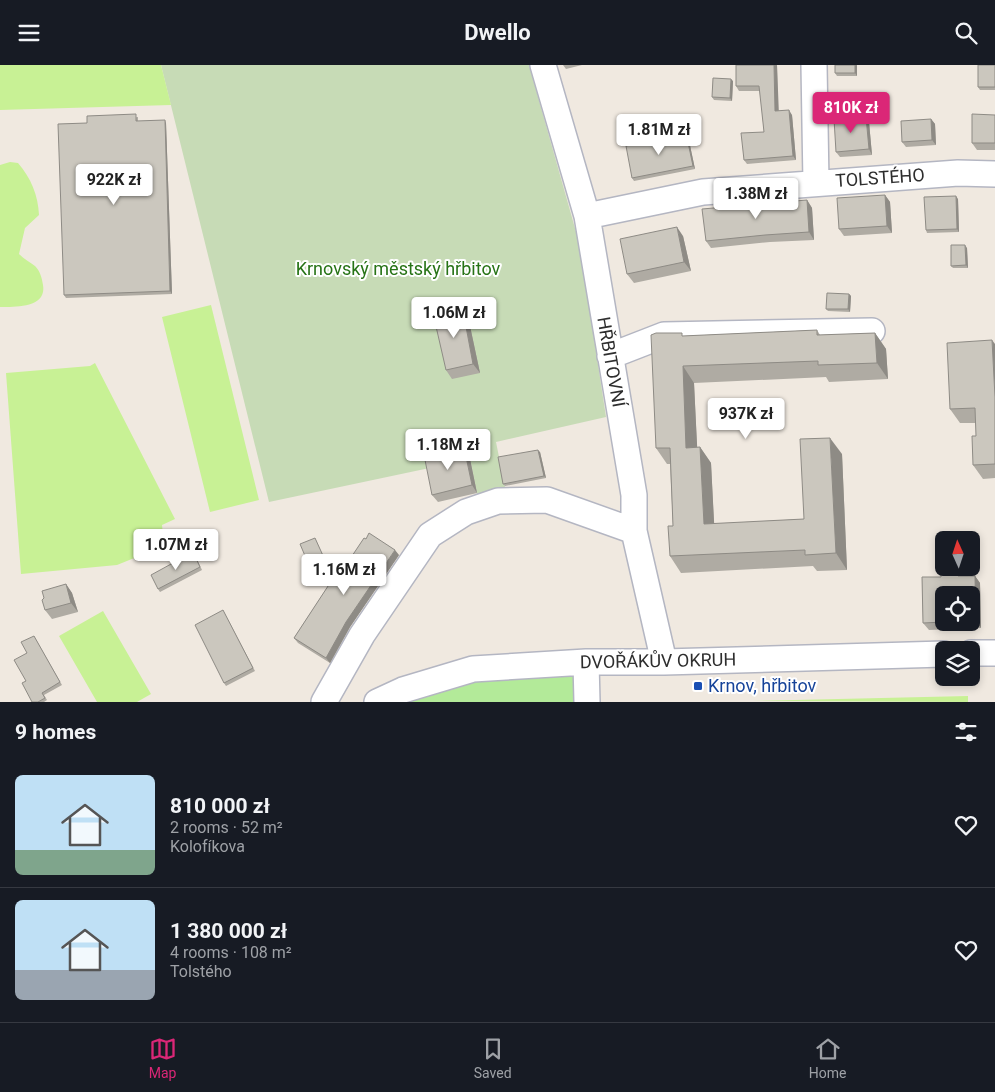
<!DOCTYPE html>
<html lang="en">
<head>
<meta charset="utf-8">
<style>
	body { margin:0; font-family:Roboto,sans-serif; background:#242831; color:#f1f3f6; height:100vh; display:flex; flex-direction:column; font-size:19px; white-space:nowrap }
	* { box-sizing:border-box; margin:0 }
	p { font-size:16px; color:#9ea1a6 }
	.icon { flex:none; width:28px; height:28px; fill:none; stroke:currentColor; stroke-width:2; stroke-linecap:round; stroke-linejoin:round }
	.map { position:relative; height:637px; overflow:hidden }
	.side { display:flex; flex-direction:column; background:#171b24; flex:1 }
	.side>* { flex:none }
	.needle { width:32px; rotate:357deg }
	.controls { position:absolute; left:935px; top:466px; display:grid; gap:10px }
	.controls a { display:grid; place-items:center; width:45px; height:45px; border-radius:8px; background:#171b24; box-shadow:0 2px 8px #0003; font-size:25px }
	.price { position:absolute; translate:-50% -42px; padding:0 11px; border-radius:5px; background:#fff; color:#222; font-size:16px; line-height:32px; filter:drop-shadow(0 1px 2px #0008) }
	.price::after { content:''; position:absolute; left:50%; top:30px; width:15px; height:11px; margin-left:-8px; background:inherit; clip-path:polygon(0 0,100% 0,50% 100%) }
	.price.selected { background:#db2777; color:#fff }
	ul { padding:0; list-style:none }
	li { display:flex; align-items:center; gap:15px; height:125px; padding:0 15px }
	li+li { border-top:1px solid #363941 }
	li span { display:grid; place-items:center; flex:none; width:140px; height:100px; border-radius:8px; color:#555 }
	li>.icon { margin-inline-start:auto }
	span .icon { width:60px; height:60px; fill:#fffc; stroke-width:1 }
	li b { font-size:21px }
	h2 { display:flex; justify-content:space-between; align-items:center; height:60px; padding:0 15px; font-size:21px }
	header { display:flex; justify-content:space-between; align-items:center; height:65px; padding:0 15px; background:#171b24; font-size:22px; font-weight:700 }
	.tabs { display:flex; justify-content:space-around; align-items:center; height:70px; border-top:1px solid #363941; background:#171b24; font-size:14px; color:#9ea1a6 }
	.tabs a { display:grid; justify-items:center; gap:2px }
	.tabs .selected { color:#db2777 }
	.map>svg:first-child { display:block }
</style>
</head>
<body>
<header><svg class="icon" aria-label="menu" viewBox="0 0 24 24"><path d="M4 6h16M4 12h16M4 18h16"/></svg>Dwello<svg class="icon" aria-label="search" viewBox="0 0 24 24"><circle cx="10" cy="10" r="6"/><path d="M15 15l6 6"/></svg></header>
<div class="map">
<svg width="995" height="637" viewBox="0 0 995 637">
	<rect width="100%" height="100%" fill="#f0e9e0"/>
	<path fill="#b3ea99" d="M579 607 580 637H405L488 612Z"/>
	<path fill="#c7dbb6" d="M161 0H529L580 181 606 352 496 377 505 422 477 429 470 394 461 396 458 383 436 387 439 401 269 437Z"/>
	<path fill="#c8f195" d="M0 0H161L171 40 0 45Z
		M10 97 18 98C31 113 38 130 39 150L25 163 19 189C24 194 30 197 35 201 40 206 42 213 43 220 47 243 15 242 0 242V100Z
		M211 240 259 435 210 447 162 252Z
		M95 298 175 454 162 460 164 481 117 500 21 509 6 308 90 301Z
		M103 546 151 629 137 637H97L59 571Z
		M968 631V637L752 636Z"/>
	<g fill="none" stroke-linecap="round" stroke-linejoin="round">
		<defs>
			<path id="minor" d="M543 0 587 151 634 430V466L664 597
				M814 0 816 118
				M587 151 703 127 958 108 995 109
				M610 291 664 270 872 266
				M971 588H995
				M586 597 587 637
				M324 637 362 570 430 470 466 447 498 436 547 435 634 466
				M377 637 403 625 473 604 586 597H664L944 589"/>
		</defs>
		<use href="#minor" stroke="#b4b6c2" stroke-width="28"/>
		<use href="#minor" stroke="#fff" stroke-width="25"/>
	</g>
	<path fill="#afaba3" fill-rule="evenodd" d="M563 0H582L566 4Z
		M777 0 778 46 792 50 796 95 747 99 744 95 764 67 760 26H739L736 21Z
		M857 0V11H837L835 8Z
		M995 0V25H980L978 22Z
		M733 16 732 36 714 35 712 32Z
		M995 50V85H977L972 78Z
		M138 52V56L166 58 172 229 66 233 64 230 87 58Z
		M931 54 935 59 936 80 906 82 902 77Z
		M869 57 872 90 840 92 836 87Z
		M686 68 688 71 695 104 634 116 632 113Z
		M885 130 890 137 892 168 844 171 839 164Z
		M958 134 959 167 927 168 926 165Z
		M807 135 812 143 814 175 770 177 711 183 706 176Z
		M683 171 691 206 634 218 627 209Z
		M967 183 968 203H953L951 201Z
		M849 229 851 231 850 247 828 246 826 244Z
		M464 251 470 261 480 308 452 314 446 305Z
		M817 265 820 270 875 268 886 284 888 314 829 317 826 312 694 318 697 382H700L711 398 714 459 804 454 842 389 847 505 817 506 813 501 681 508 670 491 673 461 670 399H667L656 383 684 271Z
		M995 279V413L983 414 973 400 976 371V358H960L950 344Z
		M454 383 458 388 465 387 470 394 477 428 438 437 432 430 433 393Z
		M540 387 546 413 505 421 503 419Z
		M315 473 331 509 316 514 314 512Z
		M195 490 202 505 160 527 158 524Z
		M399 490 350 562 330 598 298 578 294 573 332 515 334 517Z
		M958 507 960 511H975L980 518 981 563 929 565 923 558 922 512H941V508ZM944 530H971V558H944Z
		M66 519 72 528 78 547 52 554 45 545Z
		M223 545 255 606 226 621 224 618Z
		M34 571 62 620 44 630 47 635 44 637H32L27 588Z"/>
	<path fill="#8e8b85" d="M774 0H777L779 51 775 46Z
		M855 0H857V11L855 8Z
		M731 14 733 16 732 36 730 33Z
		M789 45 792 50 796 95 793 91Z
		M866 52 869 57 872 90 869 84Z
		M931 54 935 59 936 80 932 75Z
		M165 55 166 58 172 229 170 226Z
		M686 68 688 71 695 104 693 101Z
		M885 130 890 137 892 168 887 161Z
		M956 131 958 134 959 167 957 164Z
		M807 135 812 143 814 175 809 167Z
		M677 162 683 171 691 206 684 197Z
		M965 180 967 183 968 203 966 200Z
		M849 229 851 231 850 247 848 244Z
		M464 251 470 261 480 308 473 299Z
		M875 268 886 284 888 314 877 298Z
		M992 275 995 279V332Z
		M683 301 694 318 698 399 686 383Z
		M830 373 842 389 847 505 836 488Z
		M700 382 711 398 715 475 704 459Z
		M538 385 540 387 546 413 544 411Z
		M465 387 470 394 477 428 472 420Z
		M395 485 399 490 350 562 330 598 326 593 346 557Z
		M975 511 980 518 981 563 976 556Z
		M66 519 72 528 78 547 71 538Z"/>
	<path fill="#cbc7be" stroke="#8e8b85" d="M736 0H774L775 46 789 45 793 91 744 95 741 68 764 67 759 21H736Z
		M835 0H855V8H835Z
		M978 0H995V22H978Z
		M713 13 731 14 730 33 712 32Z
		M136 49V56L165 55 170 226 64 230 58 59 87 58V51Z
		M972 49 995 50V78H972Z
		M866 52 869 84 836 87 834 54Z
		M931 54 932 75 902 77 901 56Z
		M686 68 693 101 632 113 626 81Z
		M885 130 887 161 839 164 837 133Z
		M956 131 957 164 926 165 924 132Z
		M807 135 809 167 765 170 706 176 702 144Z
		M677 162 684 197 627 209 620 174Z
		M951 180H965L966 200 951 201Z
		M827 228 849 229 848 244H826Z
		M446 241 464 251 473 299 446 305 435 257Z
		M817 265V270L875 268 877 298 818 300V296L683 301 686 383 700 382 704 459 804 454 800 374 830 373 836 488 805 490V485L670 491 668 461H673L670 383H656L651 270 656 268H682V271Z
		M992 275 995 332V399L973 400 972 371H976L975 343 950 344 947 278Z
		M454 383 456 389 465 387 472 420 432 430 425 395 433 393 432 388Z
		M538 385 544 411 503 419 498 392Z
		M369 468 395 485 346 557 326 593 294 573 332 515 334 518 364 473 366 474Z
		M315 473 330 506 314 512 300 479Z
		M193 487 200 502 158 524 151 510Z
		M958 507V511H975L976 556H971V530H944V557L923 558 922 512H941V508Z
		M66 519 71 538 45 545 42 535 44 533 42 526Z
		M223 545 253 603 224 618 195 560Z
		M34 571 60 617 42 628 45 633 38 637H32L22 618 26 616 14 595 27 588 21 577Z"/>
	<rect fill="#1a4fb4" stroke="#fff" stroke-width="2" x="693" y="616" width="10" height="10" rx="2.5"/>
	<g text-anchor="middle" stroke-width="4" stroke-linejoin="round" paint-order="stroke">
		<g font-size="18" fill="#2e2e2e" stroke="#fff">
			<text transform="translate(880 113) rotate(-4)" y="6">TOLSTÉHO</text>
			<text transform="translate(611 297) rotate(80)" y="6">HŘBITOVNÍ</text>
			<text transform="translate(658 596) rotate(-1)" y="6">DVOŘÁKŮV OKRUH</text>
		</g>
		<g font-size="18" fill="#277316" stroke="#fff">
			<text x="398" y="210">Krnovský městský hřbitov</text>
		</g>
		<g font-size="18" fill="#164399" stroke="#fff" text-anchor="start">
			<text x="708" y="627">Krnov, hřbitov</text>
		</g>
	</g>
</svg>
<div class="controls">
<a><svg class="needle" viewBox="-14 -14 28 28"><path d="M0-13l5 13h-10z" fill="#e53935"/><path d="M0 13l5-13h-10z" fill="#9ea1a6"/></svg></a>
<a><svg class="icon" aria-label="locate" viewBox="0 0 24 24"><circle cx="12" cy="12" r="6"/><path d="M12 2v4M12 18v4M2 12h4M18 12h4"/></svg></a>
<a><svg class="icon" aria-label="layers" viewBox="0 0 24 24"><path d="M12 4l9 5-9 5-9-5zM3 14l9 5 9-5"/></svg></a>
</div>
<b class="price selected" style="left:851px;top:69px">810K zł</b>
<b class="price" style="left:659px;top:91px">1.81M zł</b>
<b class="price" style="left:114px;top:141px">922K zł</b>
<b class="price" style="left:756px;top:155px">1.38M zł</b>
<b class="price" style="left:454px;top:274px">1.06M zł</b>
<b class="price" style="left:746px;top:375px">937K zł</b>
<b class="price" style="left:448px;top:406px">1.18M zł</b>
<b class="price" style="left:176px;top:506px">1.07M zł</b>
<b class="price" style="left:344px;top:531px">1.16M zł</b>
</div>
<section class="side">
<h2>9 homes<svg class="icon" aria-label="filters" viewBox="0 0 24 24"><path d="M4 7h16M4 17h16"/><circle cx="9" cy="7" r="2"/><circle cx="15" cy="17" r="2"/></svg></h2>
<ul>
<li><span style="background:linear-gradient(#bfe0f5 75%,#7fa58c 0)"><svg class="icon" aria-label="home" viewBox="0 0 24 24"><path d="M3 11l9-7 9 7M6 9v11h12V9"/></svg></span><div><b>810 000 zł</b><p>2 rooms · 52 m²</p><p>Kolofíkova</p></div><svg class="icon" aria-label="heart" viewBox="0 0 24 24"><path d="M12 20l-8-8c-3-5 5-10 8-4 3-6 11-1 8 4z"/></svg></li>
<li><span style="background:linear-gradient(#bfe0f5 70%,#9aa5b1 0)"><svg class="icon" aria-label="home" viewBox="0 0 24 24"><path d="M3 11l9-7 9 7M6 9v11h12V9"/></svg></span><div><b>1 380 000 zł</b><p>4 rooms · 108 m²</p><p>Tolstého</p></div><svg class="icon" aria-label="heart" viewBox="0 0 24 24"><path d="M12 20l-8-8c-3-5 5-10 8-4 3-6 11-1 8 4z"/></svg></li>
</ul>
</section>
<nav class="tabs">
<a class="selected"><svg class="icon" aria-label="map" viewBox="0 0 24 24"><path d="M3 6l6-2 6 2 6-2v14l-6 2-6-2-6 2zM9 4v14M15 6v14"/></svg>Map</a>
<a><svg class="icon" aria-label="saved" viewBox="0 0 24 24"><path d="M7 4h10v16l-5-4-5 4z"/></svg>Saved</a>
<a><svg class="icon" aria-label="home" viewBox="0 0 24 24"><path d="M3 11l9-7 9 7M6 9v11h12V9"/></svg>Home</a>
</nav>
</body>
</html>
